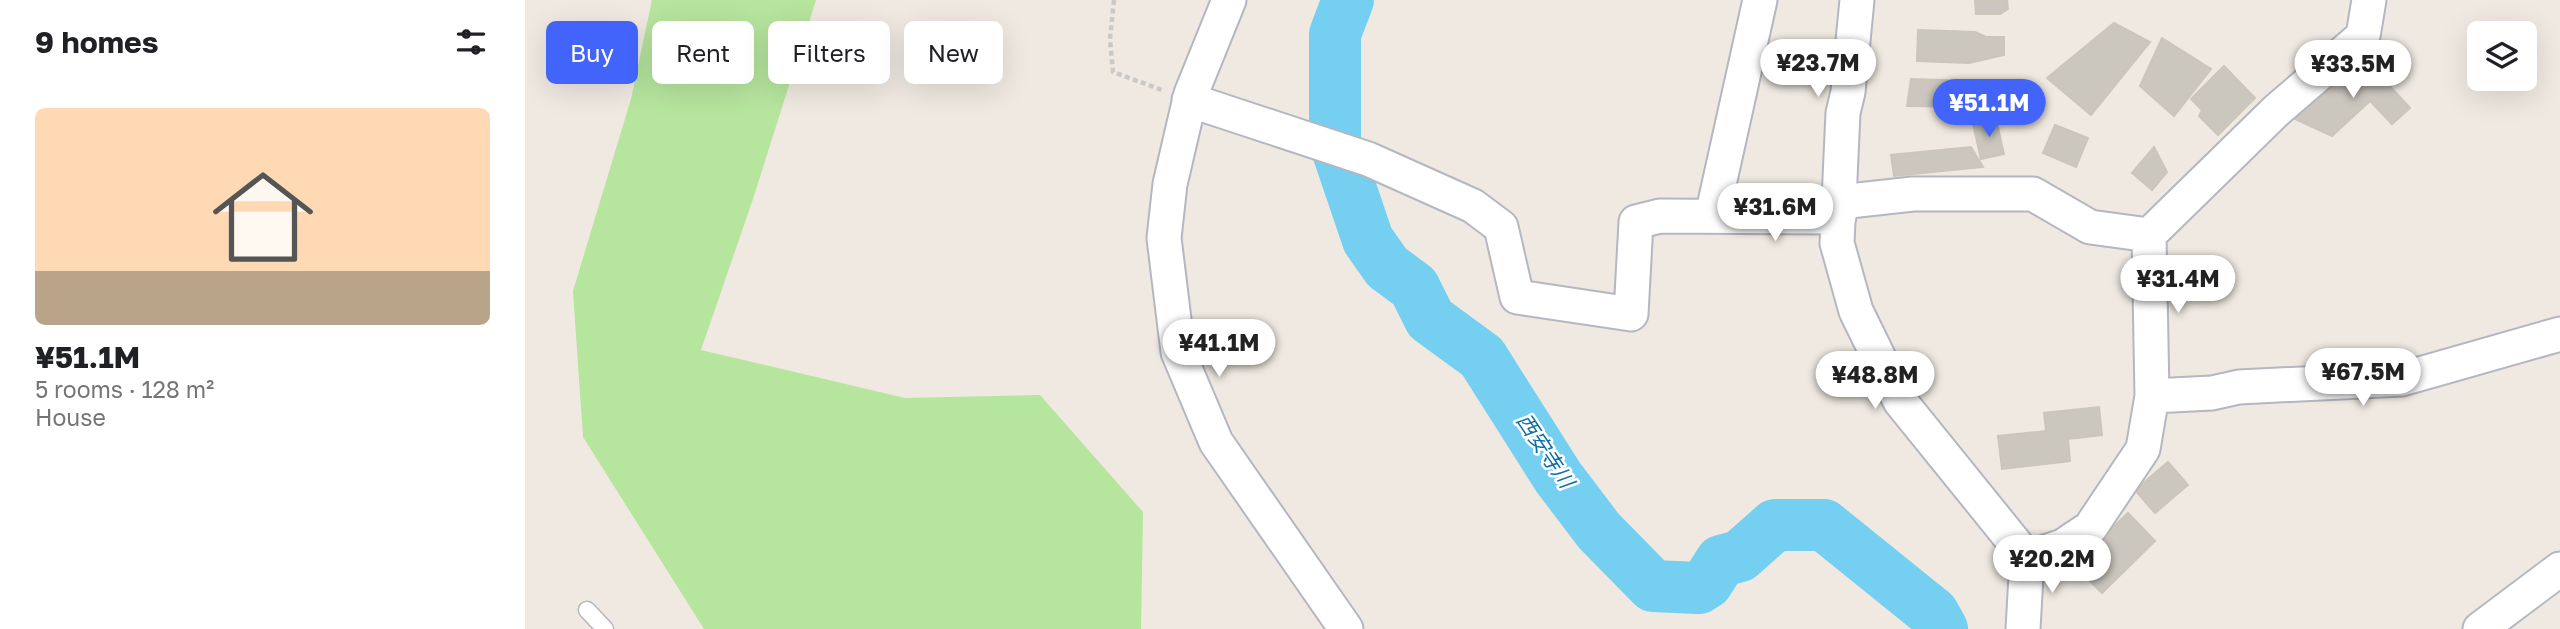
<!DOCTYPE html>
<html lang="en">
<head>
<meta charset="utf-8">
<style>
	body { margin:0; font-family:"Golos Text","Noto Sans JP",sans-serif; background:#f6f6f6; color:#202124; height:100vh; display:flex; flex-direction:column; font-size:26px; white-space:nowrap }
	* { box-sizing:border-box; margin:0 }
	p { font-size:23px; color:#757577 }
	.icon { flex:none; width:38px; height:38px; fill:none; stroke:currentColor; stroke-width:2; stroke-linecap:round; stroke-linejoin:round }
	.map { position:relative; flex:1; overflow:hidden }
	.side { display:flex; flex-direction:column; background:#fff; width:525px }
	.side>* { flex:none }
	.hud { position:absolute; left:21px; top:21px; width:665px; height:63px; display:flex; gap:14px }
	.tools { position:absolute; left:1942px; top:21px; display:grid; gap:14px }
	.tools a { display:grid; place-items:center; width:70px; height:70px; border-radius:10px; background:#fff; box-shadow:0 7px 28px #0002; font-size:35px }
	.price { position:absolute; translate:-50% -60px; padding:0 16px; border-radius:24px; background:#fff; color:#222; font-size:23px; line-height:46px; filter:drop-shadow(0 2px 4px #0008) }
	.price::after { content:''; position:absolute; left:50%; top:42px; width:21px; height:16px; margin-left:-10px; background:inherit; clip-path:polygon(0 0,100% 0,50% 100%) }
	.price.current { background:#4264fb; color:#fff }
	ul { padding:0; list-style:none }
	li { display:grid; align-content:center; gap:14px; height:371px; padding:0 35px }
	li+li { border-top:2px solid #e0e0e0 }
	li span { display:grid; place-items:center; height:217px; border-radius:10px; color:#555 }
	li>.icon { margin-inline-start:auto }
	span .icon { width:126px; height:126px; fill:#fffc; stroke-width:1 }
	li b { font-size:30px }
	h2 { display:flex; justify-content:space-between; align-items:center; height:84px; padding:0 35px; font-size:30px }
	.chip { padding:0 24px; border-radius:10px; background:#fff; box-shadow:0 7px 28px #0002; font-size:24px; line-height:63px }
	.chip.current { background:#4264fb; color:#fff }
	main { display:flex; flex:1; min-height:0 }
	.map>svg:first-child { display:block }
</style>
</head>
<body>
<main>
<section class="side">
<h2>9 homes<svg class="icon" aria-label="filters" viewBox="0 0 24 24"><path d="M4 7h16M4 17h16"/><circle cx="9" cy="7" r="2"/><circle cx="15" cy="17" r="2"/></svg></h2>
<ul>
<li><span style="background:linear-gradient(#ffd9b3 75%,#b9a48a 0)"><svg class="icon" aria-label="home" viewBox="0 0 24 24"><path d="M3 11l9-7 9 7M6 9v11h12V9"/></svg></span><div><b>¥51.1M</b><p>5 rooms · 128 m²</p><p>House</p></div></li>
</ul>
</section>
<div class="map">
<svg width="2035" height="629" viewBox="0 0 2035 629">
	<rect width="100%" height="100%" fill="#efe9e1"/>
	<path fill="#b6e59e" d="M127 0H291L228 199 176 350 380 398 515 395 618 512 616 629H179L58 437 48 291 106 99Z"/>
	<g fill="none" stroke-linecap="round" stroke-linejoin="round">
		<path stroke="#75cff0" stroke-width="52" d="M823 0 810 34V143L843 240 862 267 889 287 905 319 957 357 1033 477 1074 531 1128 586 1174 588 1182 583 1196 561 1215 556 1250 525H1299L1408 613 1417 629"/>
	</g>
	<path fill="#cbc7bf" stroke="#cbc5ba" stroke-width="2" d="M1450 0H1482L1483 9 1475 14H1451Z
		M1589 23 1625 42 1566 115 1522 78Z
		M1393 30 1450 32 1461 37H1479V55L1444 63 1392 61Z
		M1637 38 1686 69 1649 116 1615 86Z
		M1838 57 1885 108 1867 124 1845 101 1807 136 1770 119Z
		M1699 66 1730 98 1693 135 1674 116 1677 110 1666 99Z
		M1386 79 1449 81 1448 107 1382 106Z
		M1471 119 1479 154 1456 159 1448 124Z
		M1530 125 1563 138 1551 167 1518 153Z
		M1446 147 1458 167 1369 176 1366 155Z
		M1629 147 1642 172 1627 190 1607 173Z
		M1574 407 1577 435 1543 439 1545 461 1477 469 1473 436 1521 431 1519 413Z
		M1643 462 1663 485 1630 513 1610 490Z
		M1603 513 1630 541 1577 593 1549 565Z"/>
	<g fill="none" stroke-linecap="round" stroke-linejoin="round">
		<defs>
			<path id="service" d="M62 610 80 629"/>
			<path id="minor" d="M704 0 666 94 645 184 639 238 653 352 691 442 821 629
				M1332 0 1323 92 1318 113 1312 243 1331 311 1375 401 1502 558 1498 629
				M664 100 843 159 948 206 976 227 992 297 1106 314 1111 222 1135 216 1314 217
				M1315 202 1388 194H1508L1565 227 1624 235
				M1187 216 1235 0
				M1627 396 1687 393 1714 387 1877 379 2035 334
				M1502 558 1538 546 1565 528 1618 449 1627 396 1624 235 1752 110 1838 36 1844 0
				M1955 629 2035 569"/>
		</defs>
		<use href="#service" stroke="#b4b7c1" stroke-width="19"/>
		<use href="#minor" stroke="#b4b7c1" stroke-width="37"/>
		<path stroke="#c9c9c9" stroke-width="4.5" stroke-dasharray="5 3.5" stroke-linecap="butt" d="M589 0 585 39 588 72 637 90"/>
		<use href="#service" stroke="#fff" stroke-width="16"/>
		<use href="#minor" stroke="#fff" stroke-width="33"/>
	</g>
	<g text-anchor="middle" stroke-width="5" stroke-linejoin="round" paint-order="stroke">
		<g font-size="21" font-style="italic" fill="#0d6fa3" stroke="#fff">
			<text transform="translate(1020 451) rotate(56)" y="7">西安寺川</text>
		</g>
	</g>
</svg>
<div class="tools">
<a><svg class="icon" aria-label="layers" viewBox="0 0 24 24"><path d="M12 4l9 5-9 5-9-5zM3 14l9 5 9-5"/></svg></a>
</div>
<b class="price" style="left:1293px;top:99px">¥23.7M</b>
<b class="price" style="left:1828px;top:100px">¥33.5M</b>
<b class="price current" style="left:1464px;top:139px">¥51.1M</b>
<b class="price" style="left:1250px;top:243px">¥31.6M</b>
<b class="price" style="left:1653px;top:315px">¥31.4M</b>
<b class="price" style="left:694px;top:379px">¥41.1M</b>
<b class="price" style="left:1838px;top:408px">¥67.5M</b>
<b class="price" style="left:1350px;top:411px">¥48.8M</b>
<b class="price" style="left:1527px;top:595px">¥20.2M</b>
<div class="hud">
<a class="chip current">Buy</a>
<a class="chip">Rent</a>
<a class="chip">Filters</a>
<a class="chip">New</a>
</div>
</div>
</main>
</body>
</html>
